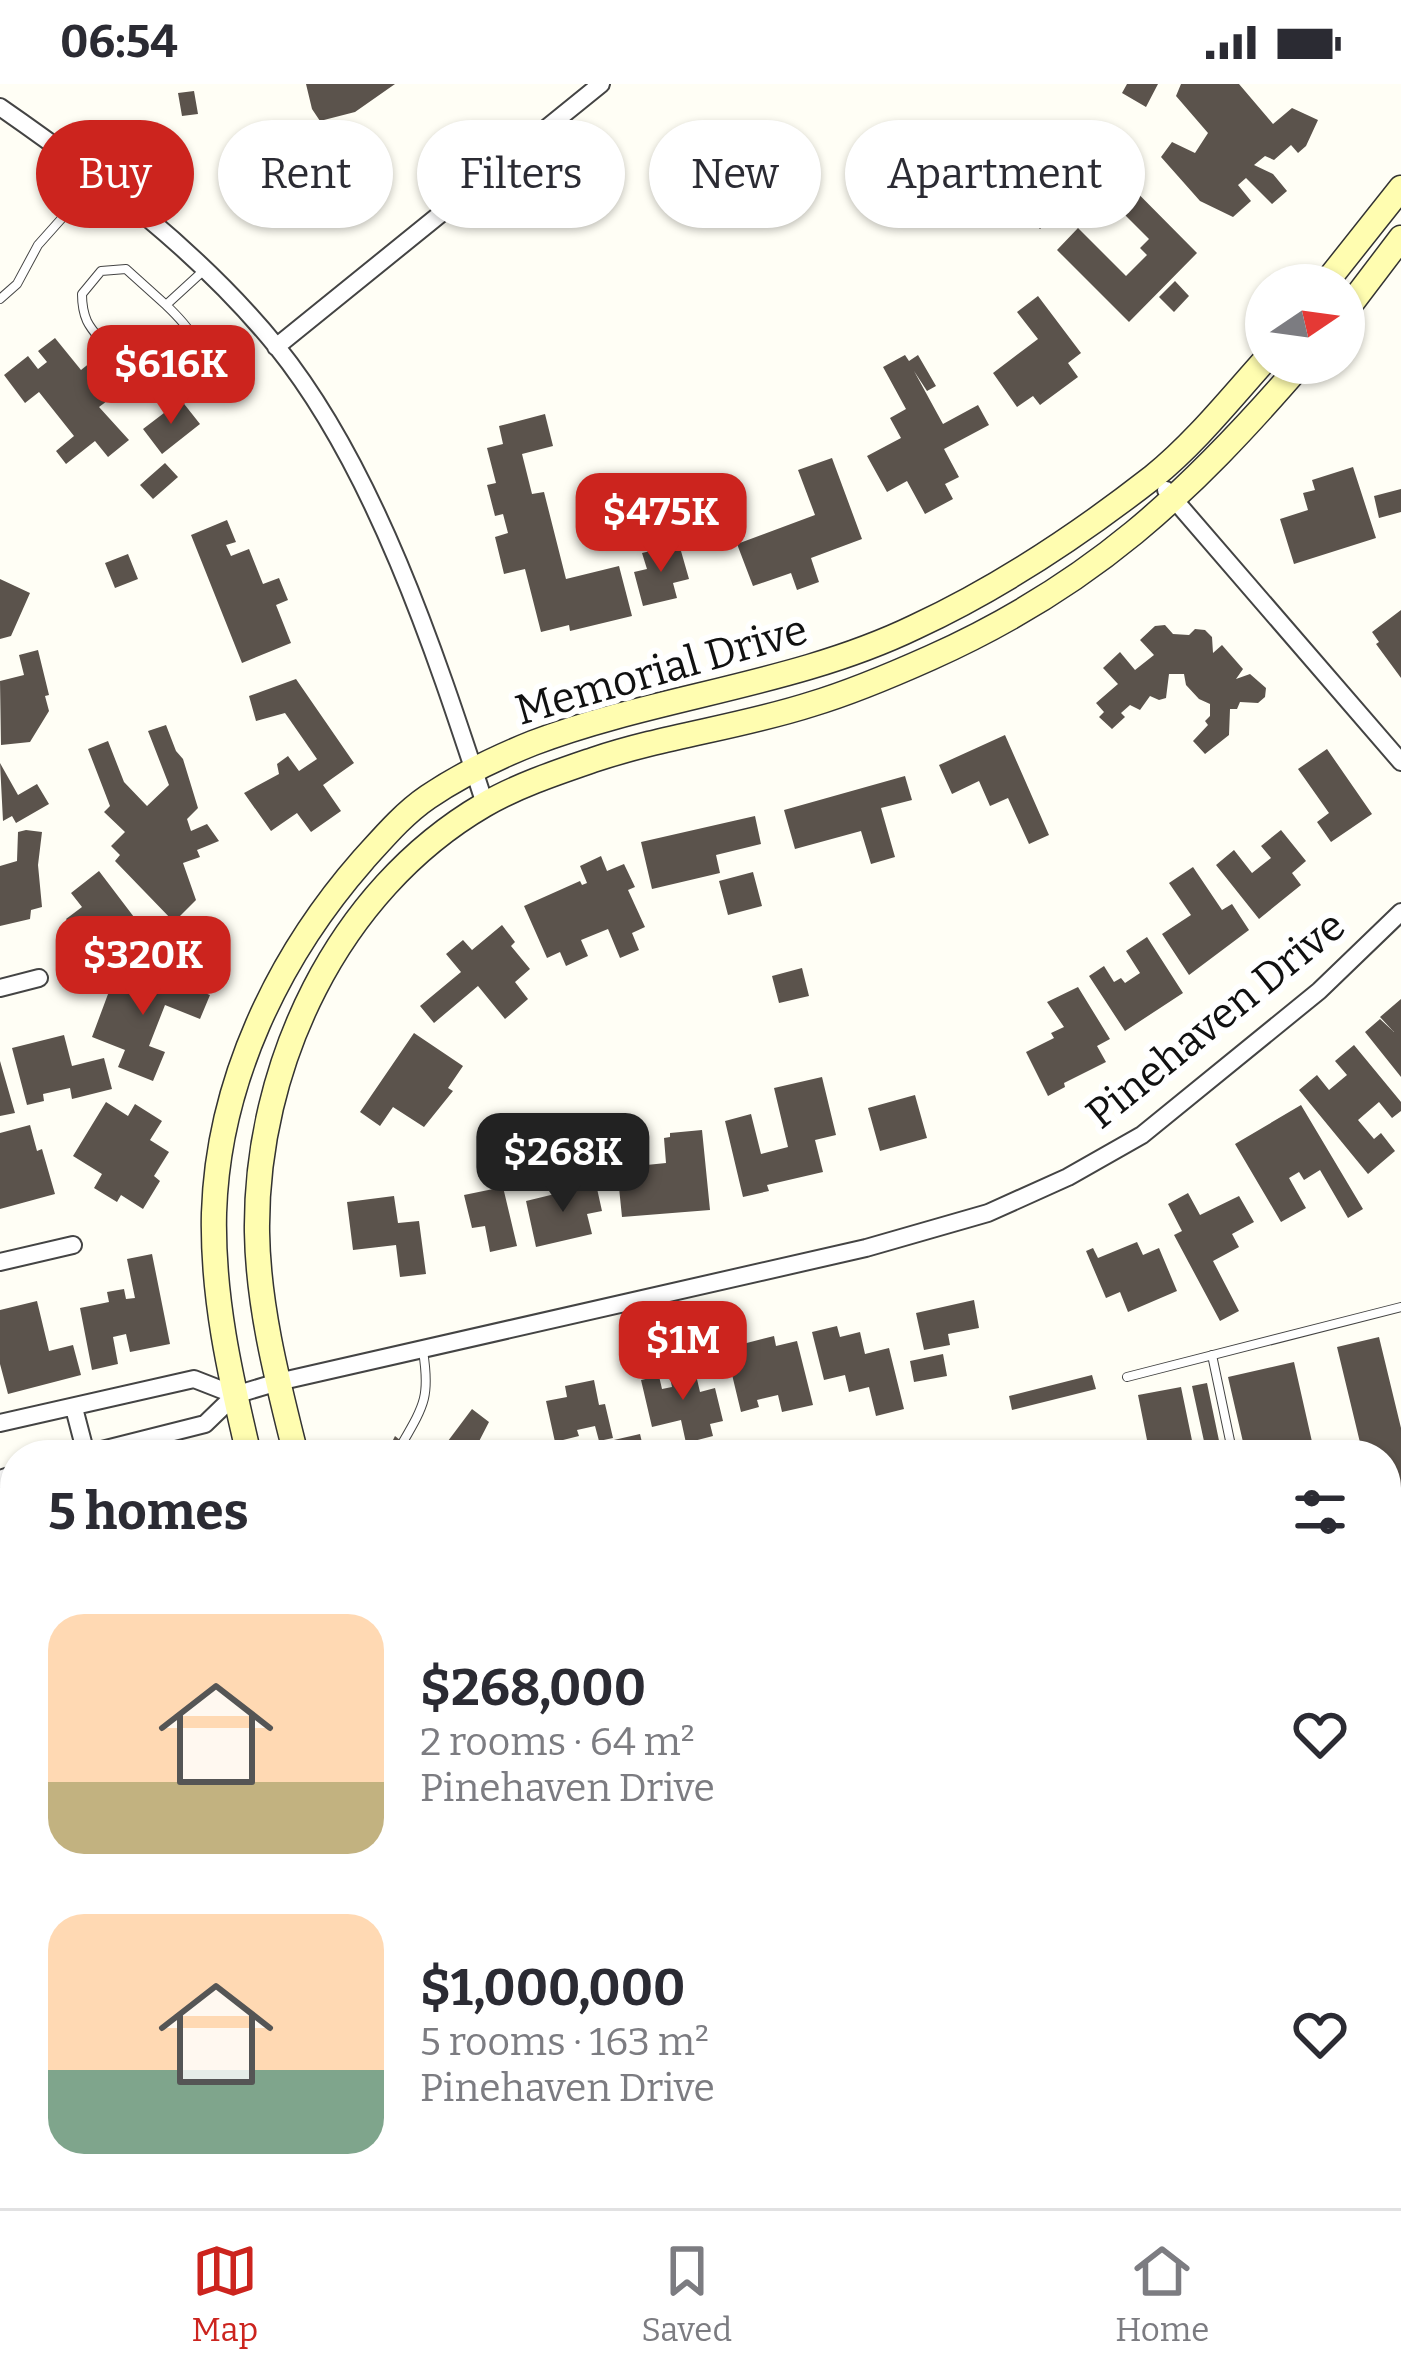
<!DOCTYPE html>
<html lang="en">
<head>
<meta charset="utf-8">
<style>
	body { margin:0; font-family:Bitter,serif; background:#f2f2f3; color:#2b2b33; height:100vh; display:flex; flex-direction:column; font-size:45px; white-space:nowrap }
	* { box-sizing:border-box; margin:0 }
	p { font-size:39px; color:#7c7c81 }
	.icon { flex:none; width:66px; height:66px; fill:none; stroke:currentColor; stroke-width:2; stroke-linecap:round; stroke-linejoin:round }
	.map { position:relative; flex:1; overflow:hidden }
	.details { position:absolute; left:0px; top:1356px; width:1401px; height:768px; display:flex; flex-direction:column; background:#fff; border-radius:48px 48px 0 0; box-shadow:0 3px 9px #0004 }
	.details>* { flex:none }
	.banner { position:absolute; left:36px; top:36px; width:1329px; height:108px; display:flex; gap:24px }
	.needle { width:78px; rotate:77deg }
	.buttons { position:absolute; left:1245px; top:180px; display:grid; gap:24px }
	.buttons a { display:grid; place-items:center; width:120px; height:120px; border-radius:50%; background:#fff; box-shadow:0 3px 9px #0004; font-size:60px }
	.price { position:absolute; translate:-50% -102px; padding:0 27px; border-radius:24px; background:#cc241e; color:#fff; font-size:39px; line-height:78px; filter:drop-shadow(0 3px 6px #0008) }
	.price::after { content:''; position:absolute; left:50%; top:72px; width:36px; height:27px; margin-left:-18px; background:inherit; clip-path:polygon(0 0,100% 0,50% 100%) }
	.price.current { background:#222; color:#fff }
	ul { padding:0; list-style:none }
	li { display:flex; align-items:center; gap:36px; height:300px; padding:0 48px }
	li span { display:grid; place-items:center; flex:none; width:336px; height:240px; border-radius:36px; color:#555 }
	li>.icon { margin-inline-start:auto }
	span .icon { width:144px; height:144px; fill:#fffc; stroke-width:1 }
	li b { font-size:51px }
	h2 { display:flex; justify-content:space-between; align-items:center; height:144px; padding:0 48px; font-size:51px }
	.chip { padding:0 42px; border-radius:54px; background:#fff; box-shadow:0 3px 9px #0004; font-size:42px; line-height:108px }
	.chip.current { background:#cc241e; color:#fff }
	.status { display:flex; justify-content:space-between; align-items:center; height:84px; padding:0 60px; background:#fff; direction:ltr }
	.status svg { height:33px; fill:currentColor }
	.menu { display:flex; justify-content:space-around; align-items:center; height:168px; border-top:3px solid #e1e1e2; background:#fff; font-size:33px; color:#7c7c81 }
	.menu a { display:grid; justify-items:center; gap:6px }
	.menu .current { color:#cc241e }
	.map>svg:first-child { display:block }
</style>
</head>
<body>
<div class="status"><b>06:54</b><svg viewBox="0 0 49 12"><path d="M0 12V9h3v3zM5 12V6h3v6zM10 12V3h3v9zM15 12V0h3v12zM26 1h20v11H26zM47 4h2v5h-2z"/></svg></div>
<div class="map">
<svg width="1401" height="2124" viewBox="0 0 1401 2124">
	<rect width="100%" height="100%" fill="#fffef5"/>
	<path fill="#5b534c" d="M306 0H395L355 28 320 37 312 25Z
		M1127 0H1158L1146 23 1122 9Z
		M1181 0H1239L1273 40 1292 24 1318 36 1306 62 1298 69 1291 61 1274 76 1265 72 1254 81 1273 90 1287 107 1272 120 1246 94 1238 101 1251 117 1233 133 1200 117 1161 73 1172 58 1195 69 1208 49 1176 12Z
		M194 7 198 30 182 32 178 9Z
		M1084 55 1197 169 1129 238 1057 166 1078 144 1126 192 1147 171 1140 164 1149 155 1099 105 1066 139 1056 129 1040 145 1017 122Z
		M1175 197 1189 212 1174 228 1159 213Z
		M1038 212 1081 269 1068 279 1078 293 1040 321 1033 312 1017 323 993 289 1038 255 1017 228Z
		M55 254 81 286 101 270 112 284 97 297 111 314 99 323 129 356 108 373 95 357 66 380 56 367 74 352 39 308 25 319 4 291 28 272 38 285 47 278 38 267Z
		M905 271 909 277 918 271 936 302 927 307 914 287 943 340 978 321 989 341 944 365 959 393 945 400 953 415 925 430 907 397 887 408 867 372 901 354 890 334 906 325 883 283Z
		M181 316 200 340 162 370 143 345Z
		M545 330 553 362 522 370 532 410 544 408 566 495 619 482 632 532 570 547 569 541 541 548 525 485 504 490 495 453 508 449 503 430 495 432 487 401 496 399 487 364 503 360 499 342Z
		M832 374 862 455 811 474 819 498 797 506 791 489 753 502 737 460 815 431 798 386Z
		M165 379 178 393 153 415 140 401Z
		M1353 383 1376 454 1294 480 1280 435 1308 426 1303 409 1315 406 1312 396Z
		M1401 405V428L1379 434 1374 412Z
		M227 436 236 458 226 461 231 472 249 465 263 500 279 494 288 516 276 521 291 559 242 579 191 451Z
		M679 460 689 495 673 499 677 514 643 522 634 488 647 485 642 469Z
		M128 470 138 495 115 504 105 479Z
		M0 495 30 509 11 552 0 555Z
		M1401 526V594L1376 560 1379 558 1372 548Z
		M1165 541 1173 550 1189 551 1195 545 1205 546 1212 553 1213 569 1222 561 1243 585 1236 595 1250 590 1266 604 1265 613 1258 619 1240 618 1237 625H1230L1229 651 1205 670 1193 657 1208 641 1205 637 1210 632V620L1199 615 1186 601 1184 590H1169L1166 614 1159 616 1150 612 1140 626 1130 621 1121 629 1125 633 1112 645 1099 633 1104 628 1096 619 1118 600 1103 584 1120 568 1135 586 1154 571 1140 556 1155 542Z
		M38 566 49 611 45 612 49 627 30 658 1 661 0 597 24 591 19 571Z
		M296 595 354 679 323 701 341 727 311 748 297 729 271 747 244 709 279 690 277 680 288 672 299 687 317 675 285 629 256 637 249 612Z
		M166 641 176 667 183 675 198 724 187 735 191 747 207 740 219 757 197 766 200 773 183 779 196 816 174 838 115 777 120 771 111 762 125 748 104 728 110 722 88 665 108 657 124 698 147 722 169 701 148 647Z
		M1005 651 1049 751 1029 760 1008 714 990 722 979 697 952 710 939 681Z
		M1327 665 1372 730 1331 758 1317 738 1329 729 1298 685Z
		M0 679 18 711 37 700 49 720 16 739 12 732 3 737Z
		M905 692 912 716 881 724 895 773 871 780 861 747 795 765 784 726Z
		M755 732 761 760 716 771 720 789 652 805 641 758Z
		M26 746 42 748 38 781 42 823 31 826 30 835 0 842V782L17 777 18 748Z
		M1281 746 1306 777 1292 789 1301 801 1259 835 1216 781 1234 766 1252 789 1271 774 1261 762Z
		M601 772 607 787 624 780 635 803 628 806 645 843 632 849 639 866 620 874 608 845 581 856 588 872 566 882 560 868 547 874 524 822 580 797 582 801 587 799 580 782Z
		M1193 783 1222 826 1232 820 1249 846 1189 891 1162 850 1191 831 1169 799Z
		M99 787 140 841 134 845 142 854 126 867 120 860 98 877 66 835 82 823 71 809Z
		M753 788 762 822 728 831 719 797Z
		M502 841 515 858 511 862 530 885 515 898 528 915 505 935 478 902 434 939 420 922 461 888 446 870 463 856 472 866Z
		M1147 853 1183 909 1125 947 1089 892 1104 882 1114 898 1121 894 1125 899 1140 889 1126 867Z
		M802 884 809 912 779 919 772 892Z
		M128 887 154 897 157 890 210 911 200 935 165 921 149 962 165 968 153 997 118 983 125 966 92 953 111 902 120 906Z
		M1078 903 1110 955 1097 962 1106 978 1064 999 1065 1003 1048 1012 1026 968 1054 954 1051 949 1064 943 1047 918Z
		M1401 915V993L1365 948 1380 935 1394 948 1380 933Z
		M414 949 463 982 448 1004 453 1007 424 1043 393 1023 380 1042 360 1028Z
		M64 951 72 982 104 974 112 1005 72 1015 70 1004 43 1010 44 1017 27 1021 12 964Z
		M1354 961 1401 1018V1027L1392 1034 1379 1018 1358 1036 1374 1055 1381 1049 1395 1067 1368 1090 1299 1006 1317 991 1329 1006 1347 991 1335 977Z
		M0 977 15 1029 0 1032Z
		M822 993 836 1051 815 1056 823 1088 767 1101 769 1107 743 1113 725 1037 751 1030 761 1070 788 1063 774 1004Z
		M915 1011 927 1054 880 1067 868 1024Z
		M106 1018 128 1032 135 1020 162 1037 150 1056 169 1068 154 1092 160 1097 143 1125 121 1111 117 1118 94 1104 102 1090 73 1072Z
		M1301 1021 1363 1125 1348 1134 1320 1086 1304 1096 1299 1088 1289 1094 1306 1124 1281 1138 1235 1060Z
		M586 1039 602 1096 583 1101 579 1089 571 1091 559 1046Z
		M30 1041 37 1067 42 1065 55 1110 0 1125V1049Z
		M702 1046 710 1126 622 1133 617 1084 666 1079 664 1054 670 1053V1049Z
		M596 1100 602 1127 587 1130 592 1150 536 1163 526 1117Z
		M503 1103 517 1162 490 1168 485 1142 472 1144 464 1111Z
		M1188 1109 1200 1131 1239 1112 1254 1138 1232 1150 1239 1163 1213 1177 1239 1227 1220 1237 1174 1151 1182 1147 1168 1120Z
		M394 1112 398 1139 419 1137 426 1190 400 1193 396 1161 353 1166 347 1118Z
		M1137 1158 1143 1171 1159 1164 1177 1207 1128 1228 1120 1208 1106 1214 1086 1167 1093 1164 1098 1174Z
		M152 1170 170 1260 130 1268 126 1250 113 1253 118 1280 92 1286 80 1224 109 1218 107 1208 124 1205 126 1215 135 1214 127 1175Z
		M974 1216 979 1244 948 1250 950 1261 924 1266 916 1229Z
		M37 1217 49 1267 73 1261 81 1291 8 1310 0 1280V1226Z
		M837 1242 840 1253 860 1248 865 1270 889 1264 904 1325 876 1332 869 1303 849 1308 845 1291 824 1296 812 1248Z
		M774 1252 776 1262 797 1257 813 1321 782 1328 778 1311 757 1316 759 1323 741 1328 728 1274 738 1271 735 1262Z
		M1379 1253 1401 1344V1509L1396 1510 1386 1468V1371H1363L1337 1263Z
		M943 1270 947 1292 914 1298 910 1277Z
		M693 1278 700 1308 715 1304 723 1337 710 1340 713 1352 686 1359 681 1336 652 1343 641 1296 659 1292 662 1305 672 1303 668 1284Z
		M1294 1278 1315 1371H1246L1228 1293Z
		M1092 1291 1096 1305 1012 1326 1009 1312Z
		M594 1296 599 1321 605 1320 613 1354 599 1357 595 1342 577 1346 579 1352 555 1358 546 1317 567 1313 565 1302Z
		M1207 1299 1222 1371H1207L1192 1302Z
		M1181 1303 1195 1371H1150L1138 1311Z
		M472 1325 489 1338 472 1371 386 1370 395 1352 411 1365 448 1357Z
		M640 1350 645 1371H595L592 1361Z
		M1401 1596V1669L1386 1672V1599Z
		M15 1700V1770L0 1774V1703Z
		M1401 1720V1792L1386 1795V1723Z
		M15 1798V1877L7 1879 0 1853V1802Z
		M56 2109H211L215 2124H59Z"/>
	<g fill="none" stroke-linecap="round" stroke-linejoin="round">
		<defs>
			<path id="lane" d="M0 215 17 200 38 161 96 96
				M166 221 126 185 101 187 82 210C82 220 83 228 87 237 95 254 145 304 163 305 172 305 182 299 188 292 212 266 186 240 166 221L202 188
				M1212 1271 1233 1371
				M1127 1293 1401 1223
				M403 1358C425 1320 430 1311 423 1267
				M1386 1804 1401 1801
				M1386 1866 1401 1863
				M1386 1890 1401 1886
				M0 2039 15 2101
				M17 2109 20 2124
				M257 2109 262 2124"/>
			<path id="street" d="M0 23C98 91 201 169 277 263 376 386 436 571 485 720
				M276 263 601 0
				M1166 406 1401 678
				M0 904 39 894
				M0 1178 73 1161
				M74 1324 86 1370
				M0 1339 194 1295 235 1311
				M82 1371 205 1340 235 1311 278 1298 866 1164 988 1129 1068 1093 1142 1051 1319 907 1401 828
				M0 1395 15 1390
				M0 1420 15 1480
				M1386 1696 1401 1693"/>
			<path id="secondary" d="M1324 201 1401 104
				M1344 229 1401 154
				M249 1371C230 1291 212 1212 214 1129 218 998 278 873 363 776 383 754 403 730 428 713 459 692 498 673 533 659 657 612 795 601 915 543 999 504 1080 450 1153 393 1195 359 1230 315 1266 275
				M296 1371C278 1299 258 1223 257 1148 255 982 337 807 484 721 516 702 558 688 593 676 664 652 741 643 812 620 852 608 892 591 930 574 1091 502 1189 410 1302 279
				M1386 1559 1401 1555
				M1386 1843 1401 1839
				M1386 1915 1401 1911
				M0 1922 15 1919
				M477 2109 481 2124
				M363 2124 430 2109
				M512 2124 574 2109"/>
			<path id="highway" d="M1386 1987 1401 1984
				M1386 2053 1401 2050
				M629 2124 715 2109
				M985 2124 1070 2109"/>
		</defs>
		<use href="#lane" stroke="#444" stroke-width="10"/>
		<use href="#street" stroke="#444" stroke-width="20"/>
		<use href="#secondary" stroke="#333" stroke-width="27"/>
		<use href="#highway" stroke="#222" stroke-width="33"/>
		<use href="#lane" stroke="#fff" stroke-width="8"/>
		<use href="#street" stroke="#fff" stroke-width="16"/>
		<use href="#secondary" stroke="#fffdb0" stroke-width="24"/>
		<use href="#highway" stroke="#fdaf55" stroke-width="30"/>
		<defs>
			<path id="lane-bridge" d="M424 2124 499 2109"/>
		</defs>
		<use href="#lane-bridge" stroke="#444" stroke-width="10" stroke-linecap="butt"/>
		<use href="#lane-bridge" stroke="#fff" stroke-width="8"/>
	</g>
	<g text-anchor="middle" stroke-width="12" stroke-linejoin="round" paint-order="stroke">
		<g font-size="42" fill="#111" stroke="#fff">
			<text transform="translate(661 585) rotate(-16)" y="15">Memorial Drive</text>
			<text transform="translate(1215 935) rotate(-39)" y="15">Pinehaven Drive</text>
		</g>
	</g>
</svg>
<div class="buttons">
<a><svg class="needle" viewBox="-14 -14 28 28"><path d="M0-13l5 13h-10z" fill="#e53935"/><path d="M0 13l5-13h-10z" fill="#7c7c81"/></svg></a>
</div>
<b class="price" style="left:171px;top:343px">$616K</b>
<b class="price" style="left:661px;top:491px">$475K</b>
<b class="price" style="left:143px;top:934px">$320K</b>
<b class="price current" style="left:563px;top:1131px">$268K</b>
<b class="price" style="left:683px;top:1319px">$1M</b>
<div class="banner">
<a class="chip current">Buy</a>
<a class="chip">Rent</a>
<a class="chip">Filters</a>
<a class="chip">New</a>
<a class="chip">Apartment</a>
</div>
<section class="details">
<h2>5 homes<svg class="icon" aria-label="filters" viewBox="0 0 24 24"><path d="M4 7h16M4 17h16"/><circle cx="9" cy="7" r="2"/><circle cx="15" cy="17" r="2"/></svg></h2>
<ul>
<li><span style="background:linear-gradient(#ffd9b3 70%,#c2b280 0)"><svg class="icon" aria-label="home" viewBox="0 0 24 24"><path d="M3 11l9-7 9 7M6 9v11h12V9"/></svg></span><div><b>$268,000</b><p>2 rooms · 64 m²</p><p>Pinehaven Drive</p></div><svg class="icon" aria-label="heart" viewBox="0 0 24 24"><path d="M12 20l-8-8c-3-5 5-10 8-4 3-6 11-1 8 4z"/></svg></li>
<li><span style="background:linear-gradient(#ffd9b3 65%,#7fa58c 0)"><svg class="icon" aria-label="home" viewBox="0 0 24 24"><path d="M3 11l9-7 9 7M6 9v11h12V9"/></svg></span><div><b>$1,000,000</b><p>5 rooms · 163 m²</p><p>Pinehaven Drive</p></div><svg class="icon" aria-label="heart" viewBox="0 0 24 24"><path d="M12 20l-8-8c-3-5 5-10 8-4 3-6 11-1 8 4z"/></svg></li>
</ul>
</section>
</div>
<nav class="menu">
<a class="current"><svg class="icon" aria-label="map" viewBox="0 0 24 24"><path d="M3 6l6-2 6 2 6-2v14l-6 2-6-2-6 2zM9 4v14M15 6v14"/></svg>Map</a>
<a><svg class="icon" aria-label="saved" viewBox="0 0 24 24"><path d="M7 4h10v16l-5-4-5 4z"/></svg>Saved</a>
<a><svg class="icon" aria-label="home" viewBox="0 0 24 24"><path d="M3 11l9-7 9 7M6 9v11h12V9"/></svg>Home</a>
</nav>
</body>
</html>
